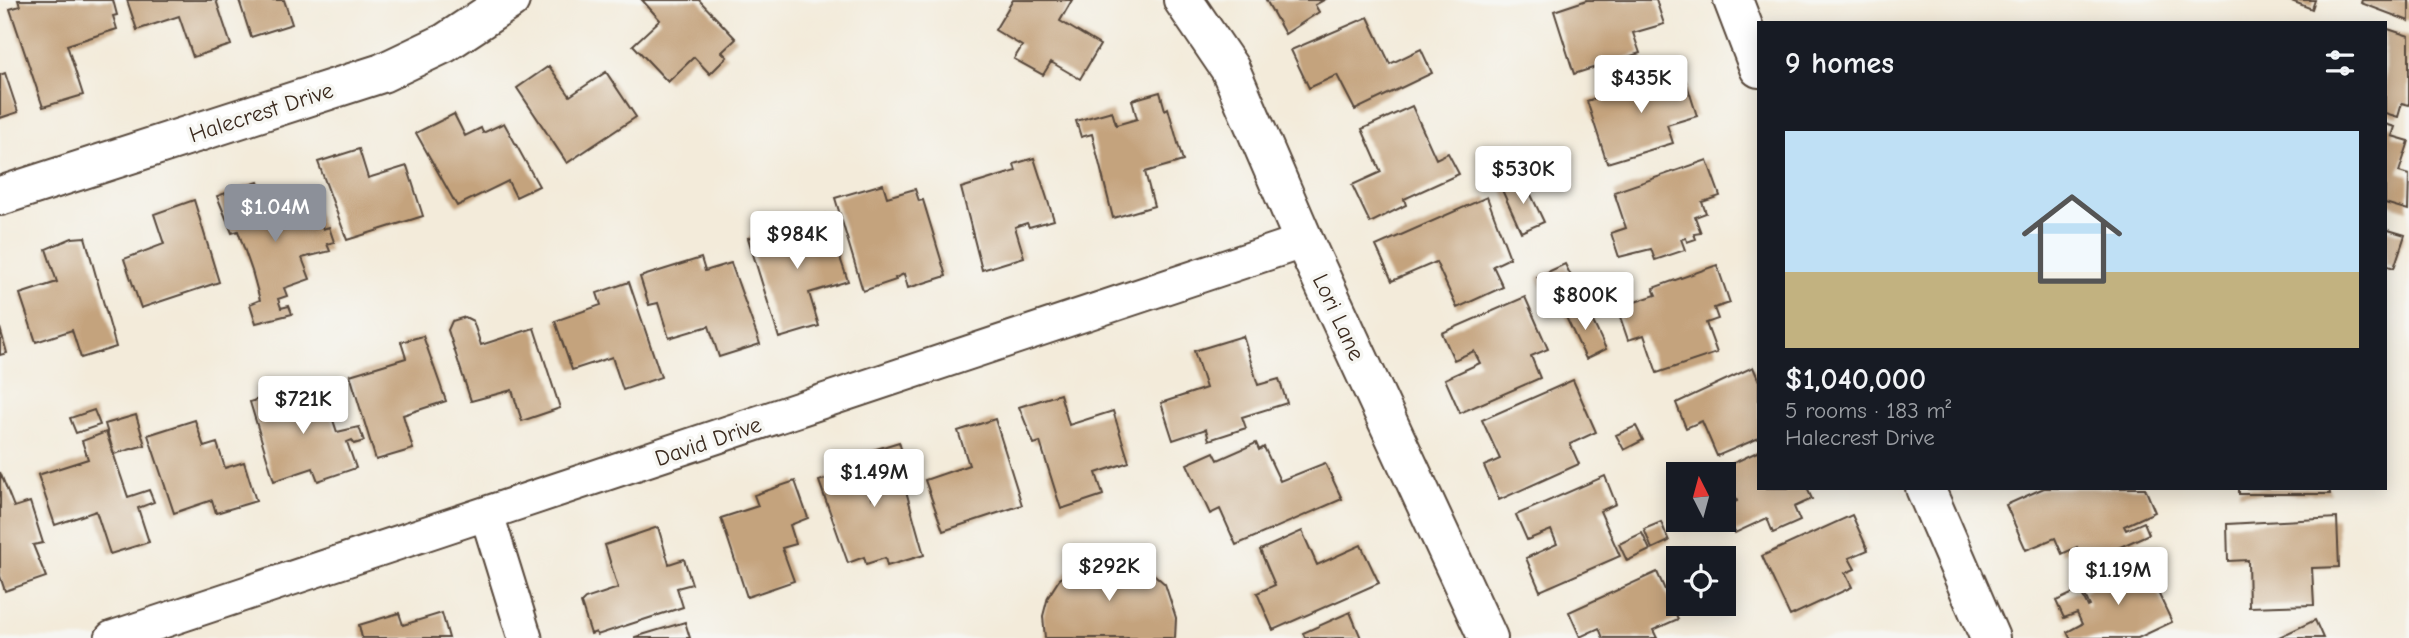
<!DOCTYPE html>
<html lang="en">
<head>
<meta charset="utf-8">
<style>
	body { margin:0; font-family:"Comic Neue",sans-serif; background:#20242c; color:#f1f3f6; height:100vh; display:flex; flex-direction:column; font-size:26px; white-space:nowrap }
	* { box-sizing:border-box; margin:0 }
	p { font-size:23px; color:#9ea1a6 }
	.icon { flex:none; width:38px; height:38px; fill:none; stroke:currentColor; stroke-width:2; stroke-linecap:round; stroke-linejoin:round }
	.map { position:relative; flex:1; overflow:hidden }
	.details { position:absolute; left:1757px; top:21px; width:630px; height:469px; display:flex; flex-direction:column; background:#171b24; border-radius:0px; box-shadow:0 4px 18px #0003 }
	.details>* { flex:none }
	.needle { width:46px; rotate:354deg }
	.tools { position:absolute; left:1666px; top:462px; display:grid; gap:14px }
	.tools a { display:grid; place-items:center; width:70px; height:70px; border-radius:0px; background:#171b24; box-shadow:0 4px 18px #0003; font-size:35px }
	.price { position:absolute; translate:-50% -60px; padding:0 16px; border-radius:7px; background:#fff; color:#222; font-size:23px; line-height:46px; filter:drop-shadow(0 2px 4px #0008) }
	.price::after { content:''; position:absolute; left:50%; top:42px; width:21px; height:16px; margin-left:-10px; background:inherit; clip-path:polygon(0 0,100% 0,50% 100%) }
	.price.selected { background:#8c9099; color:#fff }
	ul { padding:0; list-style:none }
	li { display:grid; align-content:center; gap:14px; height:371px; padding:0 28px }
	li span { display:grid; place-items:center; height:217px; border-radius:0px; color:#555 }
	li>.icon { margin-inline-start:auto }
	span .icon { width:126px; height:126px; fill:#fffc; stroke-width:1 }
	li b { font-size:30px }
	h2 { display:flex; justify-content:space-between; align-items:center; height:84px; padding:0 28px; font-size:30px }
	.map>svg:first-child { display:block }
</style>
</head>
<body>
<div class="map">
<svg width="2409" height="638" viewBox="0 0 2409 638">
	<rect width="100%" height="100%" fill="#f6f6f2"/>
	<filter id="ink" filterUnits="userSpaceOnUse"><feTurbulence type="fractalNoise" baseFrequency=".0143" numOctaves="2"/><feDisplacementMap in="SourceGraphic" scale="14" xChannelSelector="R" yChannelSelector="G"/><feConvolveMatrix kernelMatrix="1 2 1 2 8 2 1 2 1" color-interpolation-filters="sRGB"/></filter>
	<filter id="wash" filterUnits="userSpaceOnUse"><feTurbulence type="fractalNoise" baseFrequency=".00686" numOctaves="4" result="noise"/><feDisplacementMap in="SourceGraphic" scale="28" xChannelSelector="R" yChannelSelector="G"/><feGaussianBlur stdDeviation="1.57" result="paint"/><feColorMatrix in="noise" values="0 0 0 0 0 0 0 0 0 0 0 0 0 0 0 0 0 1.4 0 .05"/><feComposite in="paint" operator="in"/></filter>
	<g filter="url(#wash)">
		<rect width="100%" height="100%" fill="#f3ebda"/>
		<g id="blocks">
			<path fill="#c4a37d" d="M18 0H113L117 15 113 16 117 29 67 45 83 95 43 107 10 9 20 6Z
				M127 0H216L231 45 193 57 179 16 137 30Z
				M239 0H284L292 24 251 37Z
				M642 0H699L736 39 722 52 727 57 710 74 694 57 668 82 633 45 660 20Z
				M1013 0H1072L1060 21 1100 45 1080 79 1051 62 1043 75 1014 59 1022 46 995 30Z
				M1266 0H1324L1315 5 1319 12 1285 34Z
				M1587 0H1656L1664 24 1633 33 1640 53 1574 74 1554 11Z
				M2289 0H2315L2312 9Z
				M2362 0H2409V21L2361 3Z
				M1368 17 1390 64 1421 49 1432 73 1355 110 1337 75 1309 88 1291 50Z
				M2385 28 2409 36V105L2402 103 2398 117 2385 113Z
				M549 66 570 96 606 72 636 117 567 163 517 88Z
				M1682 69 1697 116 1667 125 1673 143 1607 163 1587 101Z
				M5 73 18 112 0 118V75Z
				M1160 92 1165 110 1168 108 1183 161 1145 172 1154 206 1113 218 1092 134 1081 137 1076 121 1112 111 1116 125 1137 119 1132 100Z
				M1412 106 1436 159 1448 153 1459 174 1404 199 1406 205 1370 223 1352 185 1381 172 1362 129Z
				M454 114 465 136 481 128 483 133 504 123 539 186 516 197 508 181 457 206 416 133Z
				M2385 124 2395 127 2392 136 2409 141 2399 172 2409 175 2408 210 2385 203Z
				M359 149 368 178 407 166 423 216 347 240 318 162Z
				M1034 158 1054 220 1029 227 1027 223 1015 227 1024 257 982 270 961 188 1016 171 1014 164Z
				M1707 160 1720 196 1702 202 1706 213 1695 217 1701 233 1694 234 1696 239 1687 242 1686 238 1681 239 1685 250 1655 260 1651 249 1619 257 1611 233 1626 228 1614 192Z
				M1524 180 1544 222 1521 232 1502 190Z
				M258 182 268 212 312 197 323 229 329 227 334 242 327 244 330 251 302 258 310 279 284 288 287 296 278 299 281 308 289 306 292 314 256 323 250 304 260 300 252 271 238 231 232 233 217 196Z
				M883 184 887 197 915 189 919 201 923 200 946 276 908 288 904 274 895 278 896 280 863 291 835 198Z
				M1487 197 1510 258 1493 266 1503 287 1457 308 1436 262 1392 281 1376 246Z
				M194 200 219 282 141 308 124 259 164 244 154 214Z
				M825 214 848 281 809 293 819 326 779 338 748 238Z
				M2385 229 2405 235 2394 268 2385 265Z
				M85 237 116 347 81 358 72 330 36 342 20 294 57 282 46 249 72 238Z
				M701 258 705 271 731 263 760 344 719 357 709 326 669 338 658 303 649 305 640 277Z
				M1565 264 1583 300 1554 314 1537 277Z
				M1717 265 1730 303 1714 308 1718 319 1706 323 1717 353 1657 373 1644 335 1628 340 1617 308 1656 295 1653 288Z
				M629 282 661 377 623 390 612 357 572 370 555 321 601 305 597 293Z
				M1525 297 1548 349 1531 356 1540 378 1460 413 1445 379 1480 363 1474 351 1454 360 1442 333Z
				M1585 305 1606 349 1586 359 1565 315Z
				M465 317 473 321 481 345 534 328 560 408 522 421 512 390 471 401 448 330 452 321Z
				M0 328 7 353 0 355Z
				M423 336 446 401 403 415 413 449 376 460 350 375 406 358 401 342Z
				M1243 336 1258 385 1279 379 1287 403 1242 417 1246 428 1209 440 1206 429 1173 440 1161 403 1206 388 1194 351Z
				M1753 367 1759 381V438L1717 456 1702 421 1686 428 1676 403Z
				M1573 380 1596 432 1570 444 1579 464 1499 500 1484 466 1500 459 1482 420Z
				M297 386 302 400 324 393 337 432 359 427 364 441 354 444 352 440 347 442 356 468 318 481 313 468 274 481 250 402Z
				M1060 394 1069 425 1113 411 1129 462 1096 473 1103 495 1061 509 1040 442 1034 444 1019 407Z
				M94 410 100 425 76 433 70 418Z
				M136 415 145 445 114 454 105 424Z
				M995 419 1022 505 943 531 925 480 969 465 958 431Z
				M195 420 204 447 217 443 225 468 244 462 256 501 216 513 212 500 174 513 148 435Z
				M1636 426 1643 440 1624 450 1616 435Z
				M106 432 128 497 149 490 154 502 138 508 149 542 110 554 96 511 55 525 38 475 88 459 82 441Z
				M899 442 911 482 904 484 924 555 887 566 885 558 866 564 864 557 848 563 819 481 859 467 872 499 857 455Z
				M1256 443 1259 450 1264 447 1280 481 1325 463 1342 499 1236 545 1220 509 1210 514 1187 464 1214 452 1218 460Z
				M1759 451V488H1807L1812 499 1794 507 1800 521 1773 533 1767 518 1735 533 1724 507 1737 501 1723 468Z
				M0 472 14 507 30 502 43 543 33 545 46 577 5 591 0 576Z
				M1605 476 1616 504 1600 511 1620 556 1540 591 1526 558 1557 544 1551 530 1527 540 1516 515Z
				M795 481 808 518 790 525 796 544 782 548 794 581 747 597 721 518 758 506 754 495Z
				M2044 488H2145L2155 512 2124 526 2126 530 2144 522 2149 534 2085 563 2077 547 2062 554 2055 538 2026 550 2006 505Z
				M2239 488H2329L2330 494H2239Z
				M1852 515 1868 550 1849 558 1855 569 1845 573 1852 587 1790 616 1762 556Z
				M2337 518 2339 567 2312 568 2314 605 2249 607 2248 560 2228 561 2227 524Z
				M1661 522 1669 541 1652 549 1644 529Z
				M658 527 669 564 684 559 692 584 677 588 683 607 597 635 596 632 591 634 581 603 585 599 618 588 605 545Z
				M1302 531 1317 565 1361 545 1379 583 1273 630 1257 593 1275 585 1260 550Z
				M1642 533 1650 550 1627 561 1619 544Z
				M1110 556 1141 563 1165 584 1176 618 1175 638H1045L1043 616 1048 597 1059 580 1073 566 1091 558Z
				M2144 563 2172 622 2138 638H2070L2067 632 2082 624 2077 613 2064 618 2056 601 2080 590 2088 607 2090 606 2083 591Z
				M1657 572 1678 619 1653 630 1657 638H1603L1599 628 1580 637 1569 612Z
				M1350 612 1361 638H1305L1303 633Z
				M399 613 403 625 442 613 449 638H362L359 625Z
				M2315 620 2323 638H2277Z
				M685 622 690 638H635V637Z"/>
		</g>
	</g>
	<g filter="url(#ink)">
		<use href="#blocks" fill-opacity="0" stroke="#57473a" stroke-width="2"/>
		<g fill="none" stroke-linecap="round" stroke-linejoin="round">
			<defs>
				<path id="minor" d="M487 515 525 638
					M112 638 1304 241"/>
				<path id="tertiary" d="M1183 0 1230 69 1304 241 1488 638
					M1733 0 1759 68
					M0 196 382 73 445 43 510 0
					M1925 488 1990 638"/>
			</defs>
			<use href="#minor" stroke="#57473a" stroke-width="37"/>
			<use href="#tertiary" stroke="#57473a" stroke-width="42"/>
			<use href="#minor" stroke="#fff" stroke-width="33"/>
			<use href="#tertiary" stroke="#fff" stroke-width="38"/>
		</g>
	</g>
	<g text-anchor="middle" stroke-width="7" stroke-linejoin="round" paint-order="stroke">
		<g font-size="23" fill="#3b2a1e" stroke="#f6f6f2">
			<text transform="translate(261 112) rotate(-18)" y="8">Halecrest Drive</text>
			<text transform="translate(1339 317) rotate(65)" y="8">Lori Lane</text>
			<text transform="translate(708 441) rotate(-19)" y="8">David Drive</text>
		</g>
	</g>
</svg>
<div class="tools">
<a><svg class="needle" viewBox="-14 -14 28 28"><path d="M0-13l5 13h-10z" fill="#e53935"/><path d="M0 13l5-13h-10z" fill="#9ea1a6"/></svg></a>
<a><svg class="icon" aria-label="locate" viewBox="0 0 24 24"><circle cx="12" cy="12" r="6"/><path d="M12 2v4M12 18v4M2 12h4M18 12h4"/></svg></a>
</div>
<b class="price" style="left:1641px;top:115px">$435K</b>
<b class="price" style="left:1523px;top:206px">$530K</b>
<b class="price selected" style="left:275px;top:244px">$1.04M</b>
<b class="price" style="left:797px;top:271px">$984K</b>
<b class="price" style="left:1585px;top:332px">$800K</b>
<b class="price" style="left:303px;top:436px">$721K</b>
<b class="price" style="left:874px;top:509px">$1.49M</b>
<b class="price" style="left:1109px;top:603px">$292K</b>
<b class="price" style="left:2118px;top:607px">$1.19M</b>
<section class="details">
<h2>9 homes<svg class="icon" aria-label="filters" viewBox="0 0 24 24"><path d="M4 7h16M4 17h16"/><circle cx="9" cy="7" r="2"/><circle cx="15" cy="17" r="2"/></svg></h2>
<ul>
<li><span style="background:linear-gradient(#bfe0f5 65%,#c2b280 0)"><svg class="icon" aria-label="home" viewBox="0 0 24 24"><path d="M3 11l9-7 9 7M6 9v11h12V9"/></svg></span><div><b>$1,040,000</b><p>5 rooms · 183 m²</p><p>Halecrest Drive</p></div></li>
</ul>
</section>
</div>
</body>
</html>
